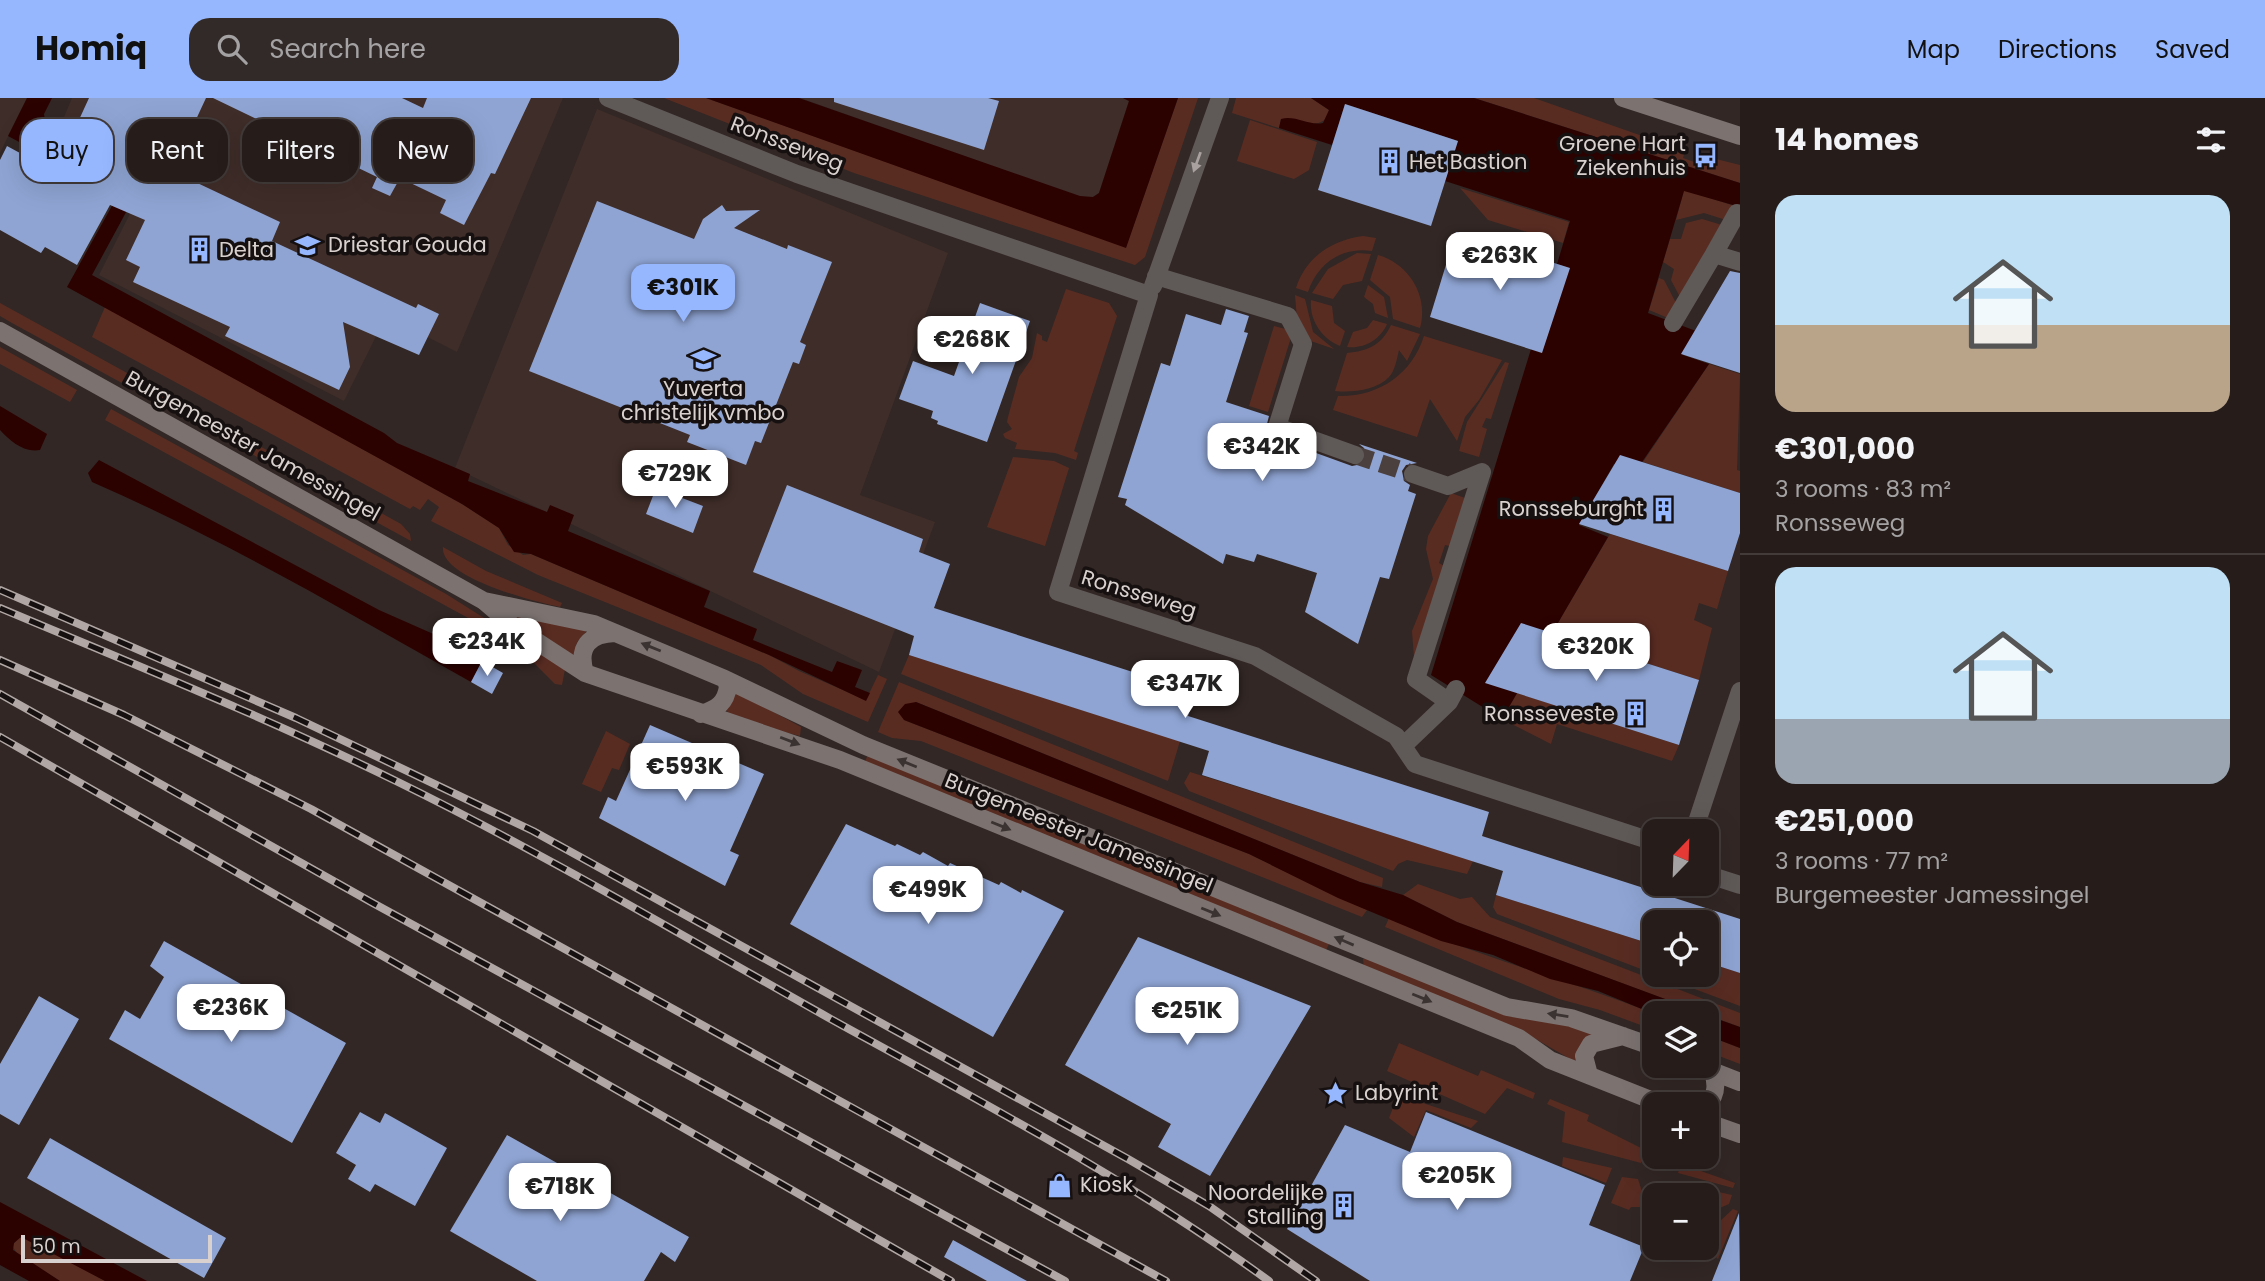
<!DOCTYPE html>
<html lang="en">
<head>
<meta charset="utf-8">
<style>
	body { margin:0; font-family:Poppins,sans-serif; background:#322a28; color:#f1f3f6; height:100vh; display:flex; flex-direction:column; font-size:26px; white-space:nowrap }
	* { box-sizing:border-box; margin:0 }
	p { font-size:23px; color:#a4a2a3 }
	.icon { flex:none; width:38px; height:38px; fill:none; stroke:currentColor; stroke-width:2; stroke-linecap:round; stroke-linejoin:round }
	.map { position:relative; flex:1; overflow:hidden }
	.drawer { display:flex; flex-direction:column; background:#261d1b; width:525px }
	.drawer>* { flex:none }
	.top-card { position:absolute; left:21px; top:21px; width:665px; height:63px; display:flex; gap:14px }
	.needle { width:46px; rotate:23deg }
	.tools { position:absolute; left:1642px; top:721px; display:grid; gap:14px }
	.tools a { display:grid; place-items:center; width:77px; height:77px; border-radius:14px; background:#261d1b; box-shadow:0 7px 28px #0002,0 0 0 2px #423b3a; font-size:35px }
	.scale { position:absolute; left:21px; bottom:18px; width:191px; box-sizing:border-box; padding-left:7px; border:4px solid #d9d1cf; border-top:0; font-size:19px; line-height:24px; white-space:nowrap; color:#d9d1cf; -webkit-text-stroke:5px #161110; paint-order:stroke }
	.price { position:absolute; translate:-50% -60px; padding:0 16px; border-radius:14px; background:#fff; color:#222; font-size:23px; line-height:46px; filter:drop-shadow(0 2px 4px #0008) }
	.price::after { content:''; position:absolute; left:50%; top:42px; width:21px; height:16px; margin-left:-10px; background:inherit; clip-path:polygon(0 0,100% 0,50% 100%) }
	.price.selected { background:#96b6fd; color:#111 }
	ul { padding:0; list-style:none }
	li { display:grid; align-content:center; gap:14px; height:371px; padding:0 35px }
	li+li { border-top:2px solid #423b3a }
	li span { display:grid; place-items:center; height:217px; border-radius:21px; color:#555 }
	li>.icon { margin-inline-start:auto }
	span .icon { width:126px; height:126px; fill:#fffc; stroke-width:1 }
	li b { font-size:30px }
	h2 { display:flex; justify-content:space-between; align-items:center; height:84px; padding:0 35px; font-size:30px }
	.pill { padding:0 24px; border-radius:21px; background:#261d1b; box-shadow:0 7px 28px #0002,0 0 0 2px #423b3a; font-size:24px; line-height:63px }
	.pill.selected { background:#96b6fd; color:#111 }
	header { display:flex; align-items:center; gap:42px; box-sizing:border-box; height:98px; padding:0 35px; background:#96b6fd; color:#111 }
	header strong { font-size:33px }
	nav { display:flex; gap:38px; margin-inline-start:auto; font-size:24px }
	.search { width:490px; height:63px; background:#322a28; display:flex; align-items:center; gap:18px; box-sizing:border-box; padding:0 24px; border-radius:21px; color:#a4a2a3; font-size:26px }
	main { display:flex; flex:1; min-height:0 }
	.map>svg:first-child { display:block }
</style>
</head>
<body>
<header>
<strong>Homiq</strong>
<div class="search"><svg class="icon" aria-label="search" viewBox="0 0 24 24"><circle cx="10" cy="10" r="6"/><path d="M15 15l6 6"/></svg>Search here</div>
<nav><a>Map</a><a>Directions</a><a>Saved</a></nav>
</header>
<main>
<div class="map">
<svg width="1740" height="1183" viewBox="0 0 1740 1183">
	<rect width="100%" height="100%" fill="#322724"/>
	<path fill="#3f2d29" d="M0 0H27L0 55Z
		M72 0H563L457 254 386 218 344 303 99 177 142 92 54 43Z
		M800 0H1123L1129 3 1099 95 1093 99H1080Z
		M597 11 948 155 860 397 935 424 879 574 455 370Z"/>
	<path fill="#592c22" d="M664 0H706L1126 149 1178 0H1198L1145 159 1135 167 854 75Z
		M1236 0H1311L1329 12C1326 35 1297 22 1281 21L1279 30 1232 15Z
		M1474 0H1534L1685 53 1683 60 1700 66 1704 58 1740 67V85Z
		M1250 22 1317 44 1309 72 1294 81 1237 63Z
		M1460 90 1569 124 1563 145 1488 122Z
		M1684 92 1735 108 1726 122 1704 115 1676 122Z
		M1702 121 1722 127 1680 199 1671 182 1674 171 1663 164 1670 141H1681L1686 125Z
		M1363 138 1376 140 1372 153C1342 148 1317 166 1308 194L1296 190C1306 159 1332 142 1363 138Z
		M1357 155 1371 156 1362 183 1343 187 1333 201 1312 195 1328 171Z
		M1378 157C1409 166 1429 198 1420 230L1393 221 1390 199 1370 182Z
		M1659 180 1664 182 1676 205 1668 220 1649 212Z
		M1368 187 1384 199 1388 220 1375 215 1373 206 1364 199Z
		M1066 191 1109 205 1117 218 1074 353 1078 355 1076 362 1055 355 1015 351 1017 345 1005 340 1003 336 1012 331 1007 324 1008 319 1019 279 1032 260 1037 235 1042 238V242L1047 244Z
		M1295 197 1305 201 1313 234 1334 251 1308 242 1297 221Z
		M1311 202 1332 208 1334 225 1345 233 1340 248C1322 241 1309 222 1311 202Z
		M0 205 401 426 410 436 411 443 12 225 0 218Z
		M105 209 462 406 499 430 508 447 523 457 531 456 769 557 799 573 866 602 878 577 887 581 868 624 803 596 761 567 538 477 431 423 439 409 428 401 420 412 413 408 410 411 92 239Z
		M1373 222 1387 226C1380 242 1364 251 1347 249L1353 234 1367 230Z
		M1391 227 1420 236 1407 263 1399 252C1397 260 1395 273 1389 279 1377 292 1352 295 1335 293L1347 255C1368 253 1382 247 1391 227Z
		M1274 228 1293 233 1268 314 1249 308Z
		M1424 238 1502 262 1479 302 1465 319 1457 343 1430 301 1417 339 1333 312 1338 298C1379 299 1412 276 1424 238Z
		M0 249 77 292 70 304 0 266Z
		M1505 264 1509 265 1491 321 1486 320 1482 329 1487 331 1479 359 1459 353 1467 324Z
		M1709 266 1740 276 1737 372 1740 373V395L1643 364Z
		M111 311 446 496 565 571 562 587 555 586 520 551 470 521 105 322Z
		M1013 359 1054 363 1069 370 1045 448 987 429Z
		M1451 395 1465 400 1450 448 1445 447 1439 465 1444 468 1414 560 1412 533 1433 481 1426 451 1428 438Z
		M1610 436 1728 473 1717 511 1699 505 1694 522 1712 530 1699 582 1552 535Z
		M443 449 486 473 562 505 560 509C536 504 440 480 443 449Z
		M512 517 580 530 586 534 577 544 574 560Z
		M909 557 1180 643 1168 683 901 576Z
		M899 584 1383 780 1382 789 1360 784 916 604 904 622 1249 756 1367 812 1362 819 921 643 892 640 878 634Z
		M735 593 801 629 800 638 734 621 725 611Z
		M1517 595 1679 647 1672 663 1557 626 1551 646 1502 621Z
		M606 633 630 646 619 672 612 670 601 694 582 686Z
		M868 656 1330 844 1326 852 865 664Z
		M1190 674 1473 763 1467 776 1407 762 1398 766 1393 773 1189 693 1184 685Z
		M1418 786 1460 801 1472 799 1490 819 1740 915V929L1457 824 1403 797Z
		M1496 797 1654 847V876L1497 816 1493 809Z
		M1389 820C1475 858 1567 881 1654 916V932L1600 912 1559 901 1385 829Z
		M1368 860 1570 927 1597 936 1579 966 1522 933 1364 869 1363 861Z
		M1706 864 1740 875V908L1657 877H1706Z
		M1706 937 1740 950V966L1706 953Z
		M1399 945 1478 978 1481 972 1535 995 1533 1001 1507 990 1485 1016 1387 973Z
		M1398 997 1478 1023 1471 1030 1426 1012 1414 1039 1389 1020Z
		M1550 1001 1589 1017 1587 1023 1645 1052 1641 1065 1562 1044 1565 1014 1547 1006Z
		M1563 1059 1612 1070 1606 1085 1562 1068Z
		M1681 1066 1735 1085 1733 1090 1678 1075Z
		M1622 1079 1638 1081 1647 1109H1631L1629 1112 1611 1105Z
		M1679 1085 1732 1097 1729 1106 1706 1116V1097H1684Z
		M1733 1111 1738 1113 1718 1161 1706 1149V1136Z
		M18 1140H27L105 1183H60L19 1158 12 1148Z"/>
	<path fill="#2c0200" d="M27 0H52L44 16 48 43 137 94 92 177 384 335 397 345 470 376 468 383 547 414 550 407 574 417 568 433 710 493 704 509 757 531 753 542 832 574 837 563 862 572 855 589 870 595 866 603 769 557 531 456 514 454 499 430 462 406 67 189 118 97 8 38Z
		M706 0H799L1080 98 1093 99 1099 95 1129 3 1123 0H1178L1126 150Z
		M1311 0H1474L1740 85V109L1684 93 1648 215 1696 233 1683 257 1709 266 1642 364 1639 374 1614 366 1579 427 1608 439 1502 621 1431 577 1531 251 1542 254 1569 170 1557 166 1570 123 1445 83 1458 43 1345 6 1332 47 1279 30 1281 21C1296 17 1308 28 1323 25L1329 12Z
		M0 308 47 336 40 352C24 355 10 343 0 332Z
		M99 362 379 512 447 542 482 563 471 584C347 514 223 441 92 384L88 375Z
		M916 604 1360 784 1403 797 1457 824 1703 915 1654 916 1598 893 1550 881 1493 857 1441 843 1338 800 1249 756 904 622 898 614 905 606Z
		M1706 917 1740 929V950L1706 937Z
		M0 1104 147 1183H105L21 1139 14 1145 13 1152 60 1183H29L0 1167Z"/>
	<path fill="#8fa4d3" d="M89 0H206L172 73 280 124 272 143 416 210 418 206 439 216 419 257 343 224 350 269 339 292 225 238 230 229 133 184 140 169 126 162 145 122 110 107 77 167 45 149 41 155 0 132V62L7 48 55 74Z
		M213 0H402L423 10 427 0H531L495 76 491 75 464 127 440 115 446 102 400 80 390 98 372 90 377 79Z
		M834 0H988L999 3 984 52 834 4Z
		M1345 6 1458 43 1431 128 1318 92Z
		M597 103 694 141 703 121 722 107 726 113 760 112 734 130 787 151 788 147 832 164 800 244 806 247 799 266 793 264 761 345 755 343 746 367 687 344 690 337 529 273Z
		M1456 134 1570 170 1542 255 1430 219Z
		M1730 173 1740 175V275L1681 256Z
		M980 205 1030 223 987 344 937 326 938 323 931 320 933 313 899 301 913 263 954 278Z
		M1226 211 1249 218 1244 234 1248 235 1226 304 1269 318 1262 345 1303 358 1305 351 1352 368 1362 366 1366 360 1364 350 1359 346 1417 365 1406 367 1402 373 1404 383 1410 387 1408 393 1416 396 1389 481 1380 479 1358 546 1305 514 1317 475 1257 456 1254 464 1226 456 1223 466 1125 407 1127 401 1118 399 1161 265 1170 268 1186 216 1221 227Z
		M1620 357 1740 395V435L1728 473 1579 426Z
		M787 387 923 441 919 454 950 466 934 510 1195 594 1188 618 1489 714 1482 738 1740 821V875L1706 864V824H1654V847L1496 797 1503 773 1202 677 1209 653 909 557 914 538 753 474Z
		M656 390 703 408 693 435 646 416Z
		M1521 525 1699 582 1679 647 1485 585Z
		M482 563 503 575 492 596 471 584Z
		M650 627 764 676 730 753 739 757 725 788 599 720 608 699 616 703Z
		M846 726 895 748 897 746 920 757 923 754 948 768 950 765 999 787 1001 784 1021 795 1022 792 1064 813 993 939 790 826Z
		M1138 839 1311 908 1210 1078 1158 1049 1171 1026 1065 967Z
		M164 843 346 945 292 1045 109 941 125 912 140 921 164 879 150 868Z
		M39 898 79 921 19 1027 0 1016V966Z
		M360 1014 380 1025 385 1015 447 1050 415 1108 375 1086 370 1094 348 1081 356 1067 336 1055Z
		M1426 1014 1605 1087 1589 1127 1644 1149 1630 1183H1370L1287 1131 1345 1027 1410 1054Z
		M507 1037 689 1139 675 1164 661 1154 644 1183H537L450 1133Z
		M50 1040 226 1140 204 1180 27 1080Z
		M1739 1115 1740 1183H1712Z
		M953 1142 1027 1183H987L944 1159Z"/>
	<g fill="none" stroke-linecap="round" stroke-linejoin="round">
		<path stroke="#4b403e" stroke-width="18" stroke-dasharray="18 9" stroke-linecap="butt" d="M1355 357 1413 376"/>
		<path stroke="#5f5958" stroke-width="18" d="M608 0 797 76 1149 197 1058 494 1255 558 1396 638 1415 666 1654 744
			M1714 156 1737 115
			M1156 178 1288 218 1303 246 1277 329 1355 357
			M1153 188 1220 0
			M1673 225 1714 156 1740 164
			M1413 376 1448 388 1482 374 1416 581 1449 604
			M1403 648 1449 604 1456 591
			M1694 733 1740 593
			M1706 776 1740 787"/>
		<path stroke="#7c7371" stroke-width="18" d="M1623 0 1740 38
			M0 233 484 503 513 528 585 575 840 662 1519 940 1550 962 1661 1006
			M484 503 594 526 725 581 863 647 1507 909 1571 920 1654 949
			M585 575C577 549 589 536 615 535
			M701 616C717 611 726 605 728 588L725 581
			M1699 968 1740 984
			M1589 977 1584 958 1591 946 1623 938
			M1706 1007C1717 998 1717 987 1713 974
			M1706 1024 1740 1036"/>
		<defs>
			<path id="rail" d="M0 492 296 620 533 733 1128 1061 1209 1108 1316 1183
				M0 510C133 566 268 620 398 684 545 756 686 840 829 920 979 1003 1131 1082 1269 1183
				M0 562 124 617 311 711 1166 1183
				M0 596 371 804 1065 1183
				M0 639 951 1183"/>
		</defs>
		<use href="#rail" stroke="#b1a8a6" stroke-width="8"/>
		<use href="#rail" stroke="#161110" stroke-width="5" stroke-dasharray="16" stroke-linecap="butt"/>
	</g>
	<defs><path id="oneway-solid" d="M-6-.8H1V-3.2L6.5 0L1 3.2V.8H-6Z" transform="scale(1.75)"/></defs>
	<use fill="#a8a19f" href="#oneway-solid" transform="translate(1197 64) rotate(110)"/>
	<g fill="#3a3332">
		<use href="#oneway-solid" transform="translate(651 549) rotate(-158)"/>
		<use href="#oneway-solid" transform="translate(790 643) rotate(21)"/>
		<use href="#oneway-solid" transform="translate(907 665) rotate(-158)"/>
		<use href="#oneway-solid" transform="translate(1001 728) rotate(22)"/>
		<use href="#oneway-solid" transform="translate(1211 814) rotate(22)"/>
		<use href="#oneway-solid" transform="translate(1344 843) rotate(-157)"/>
		<use href="#oneway-solid" transform="translate(1422 900) rotate(22)"/>
		<use href="#oneway-solid" transform="translate(1558 917) rotate(-171)"/>
	</g>
	<defs>
		<symbol id="bus-bare" viewBox="-9 -9 18 18"><path d="M-5-6H5V4H4V6H2V4H-2V6H-4V4H-5ZM-3.5-4V0h7V-4ZM-3.5 1.2v1.5H-2V1.2ZM2 1.2v1.5H3.5V1.2Z" fill="#96b6fd" stroke="#161110" stroke-width="2.5" paint-order="stroke"/></symbol>
		<symbol id="building-bare" viewBox="-9 -9 18 18"><path d="M-4-6H4V6H1V3H-1V6H-4ZM-2.5-4.3h1.7v1.8h-1.7ZM.8-4.3h1.7v1.8H.8ZM-2.5-1h1.7V.8h-1.7ZM.8-1h1.7V.8H.8Z" fill="#96b6fd" stroke="#161110" stroke-width="2.5" paint-order="stroke"/></symbol>
		<symbol id="school-bare" viewBox="-9 -9 18 18"><path d="M0-5L7-2L0 1L-7-2ZM-4 1L0 2.5L4 1V4Q0 6-4 4Z" fill="#96b6fd" stroke="#161110" stroke-width="2.5" paint-order="stroke"/></symbol>
		<symbol id="sight-bare" viewBox="-9 -9 18 18"><path d="M0-6L1.8-2.2L6-1.7L2.9 1.2L3.7 5.4L0 3.3L-3.7 5.4L-2.9 1.2L-6-1.7L-1.8-2.2Z" fill="#96b6fd" stroke="#161110" stroke-width="2.5" paint-order="stroke"/></symbol>
		<symbol id="shop-bare" viewBox="-9 -9 18 18"><path d="M-5-2.5h2.3a2.7 3.5 0 0 1 5.4 0H5L5.5 6h-11ZM-1.5-2.5h3a1.5 2.3 0 0 0-3 0Z" fill="#96b6fd" stroke="#161110" stroke-width="2.5" paint-order="stroke"/></symbol>
	</defs>
	<g fill-rule="evenodd">
		<use href="#bus-bare" x="1688" y="40" width="35" height="35"/>
		<use href="#building-bare" x="1372" y="46" width="35" height="35"/>
		<use href="#school-bare" x="290" y="130" width="35" height="35"/>
		<use href="#building-bare" x="182" y="134" width="35" height="35"/>
		<use href="#school-bare" x="686" y="244" width="35" height="35"/>
		<use href="#building-bare" x="1646" y="394" width="35" height="35"/>
		<use href="#building-bare" x="1618" y="598" width="35" height="35"/>
		<use href="#sight-bare" x="1318" y="978" width="35" height="35"/>
		<use href="#shop-bare" x="1042" y="1070" width="35" height="35"/>
		<use href="#building-bare" x="1326" y="1090" width="35" height="35"/>
	</g>
	<g text-anchor="middle" stroke-width="7" stroke-linejoin="round" paint-order="stroke">
		<g font-size="21" fill="#d9d1cf" stroke="#161110">
			<text transform="translate(787 46) rotate(21)" y="7">Ronsseweg</text>
			<text transform="translate(253 348) rotate(29)" y="7">Burgemeester Jamessingel</text>
			<text transform="translate(1139 496) rotate(17)" y="7">Ronsseweg</text>
			<text transform="translate(1079 735) rotate(22)" y="7">Burgemeester Jamessingel</text>
		</g>
		<g font-size="21" fill="#d9d1cf" stroke="#161110" text-anchor="start">
			<text x="1686" y="53" text-anchor="end">Groene Hart<tspan x="1686" dy="24">Ziekenhuis</tspan></text>
			<text x="1409" y="71">Het Bastion</text>
			<text x="328" y="154">Driestar Gouda</text>
			<text x="219" y="159">Delta</text>
			<text x="703" y="298" text-anchor="middle">Yuverta<tspan x="703" dy="24">christelijk vmbo</tspan></text>
			<text x="1644" y="418" text-anchor="end">Ronsseburght</text>
			<text x="1615" y="623" text-anchor="end">Ronsseveste</text>
			<text x="1355" y="1002">Labyrint</text>
			<text x="1080" y="1094">Kiosk</text>
			<text x="1324" y="1102" text-anchor="end">Noordelijke<tspan x="1324" dy="24">Stalling</tspan></text>
		</g>
	</g>
</svg>
<div class="tools">
<a><svg class="needle" viewBox="-14 -14 28 28"><path d="M0-13l5 13h-10z" fill="#e53935"/><path d="M0 13l5-13h-10z" fill="#a4a2a3"/></svg></a>
<a><svg class="icon" aria-label="locate" viewBox="0 0 24 24"><circle cx="12" cy="12" r="6"/><path d="M12 2v4M12 18v4M2 12h4M18 12h4"/></svg></a>
<a><svg class="icon" aria-label="layers" viewBox="0 0 24 24"><path d="M12 4l9 5-9 5-9-5zM3 14l9 5 9-5"/></svg></a>
<a>+</a>
<a>−</a>
</div>
<div class="scale">50 m</div>
<b class="price" style="left:1500px;top:194px">€263K</b>
<b class="price selected" style="left:683px;top:226px">€301K</b>
<b class="price" style="left:972px;top:278px">€268K</b>
<b class="price" style="left:1262px;top:385px">€342K</b>
<b class="price" style="left:675px;top:412px">€729K</b>
<b class="price" style="left:487px;top:580px">€234K</b>
<b class="price" style="left:1596px;top:585px">€320K</b>
<b class="price" style="left:1185px;top:622px">€347K</b>
<b class="price" style="left:685px;top:705px">€593K</b>
<b class="price" style="left:928px;top:828px">€499K</b>
<b class="price" style="left:231px;top:946px">€236K</b>
<b class="price" style="left:1187px;top:949px">€251K</b>
<b class="price" style="left:1457px;top:1114px">€205K</b>
<b class="price" style="left:560px;top:1125px">€718K</b>
<div class="top-card">
<a class="pill selected">Buy</a>
<a class="pill">Rent</a>
<a class="pill">Filters</a>
<a class="pill">New</a>
</div>
</div>
<section class="drawer">
<h2>14 homes<svg class="icon" aria-label="filters" viewBox="0 0 24 24"><path d="M4 7h16M4 17h16"/><circle cx="9" cy="7" r="2"/><circle cx="15" cy="17" r="2"/></svg></h2>
<ul>
<li><span style="background:linear-gradient(#bfe0f5 60%,#b9a48a 0)"><svg class="icon" aria-label="home" viewBox="0 0 24 24"><path d="M3 11l9-7 9 7M6 9v11h12V9"/></svg></span><div><b>€301,000</b><p>3 rooms · 83 m²</p><p>Ronsseweg</p></div></li>
<li><span style="background:linear-gradient(#bfe0f5 70%,#9aa5b1 0)"><svg class="icon" aria-label="home" viewBox="0 0 24 24"><path d="M3 11l9-7 9 7M6 9v11h12V9"/></svg></span><div><b>€251,000</b><p>3 rooms · 77 m²</p><p>Burgemeester Jamessingel</p></div></li>
</ul>
</section>
</main>
</body>
</html>
